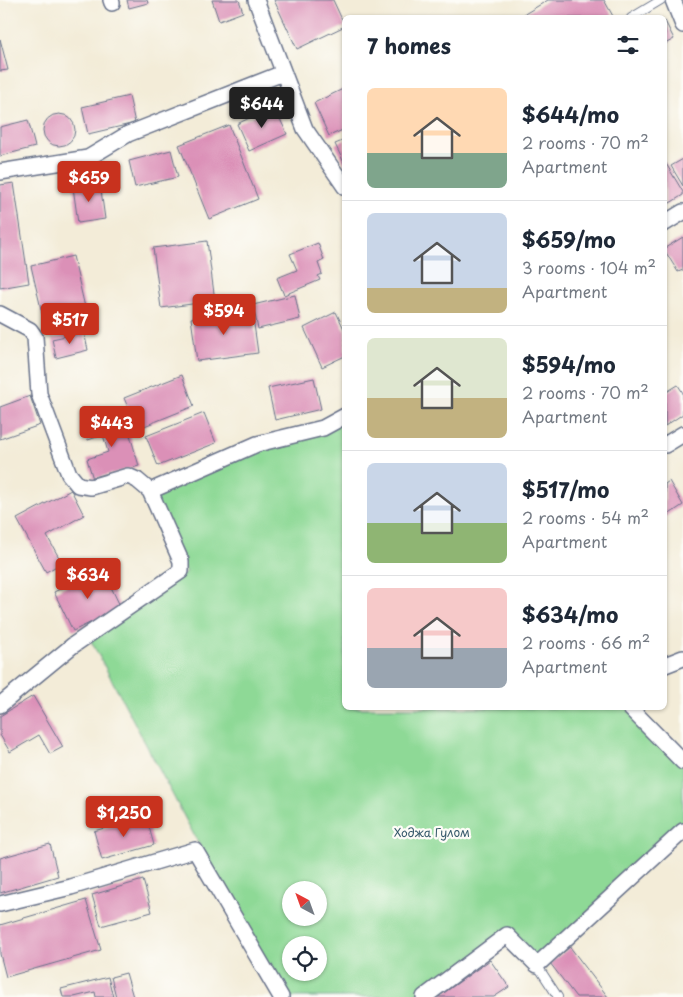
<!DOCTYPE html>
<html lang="en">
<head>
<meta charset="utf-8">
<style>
	body { margin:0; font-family:"Playpen Sans",sans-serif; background:#f2f2f3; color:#1f2937; height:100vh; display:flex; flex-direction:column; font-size:19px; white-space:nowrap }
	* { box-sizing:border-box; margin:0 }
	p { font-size:16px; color:#747a83 }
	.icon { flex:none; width:28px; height:28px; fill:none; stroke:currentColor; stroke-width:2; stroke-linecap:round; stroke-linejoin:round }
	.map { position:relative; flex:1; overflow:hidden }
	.details { position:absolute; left:342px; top:15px; width:325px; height:695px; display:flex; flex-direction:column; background:#fff; border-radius:8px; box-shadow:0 1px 4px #0004 }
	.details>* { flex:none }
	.needle { width:32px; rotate:319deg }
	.tools { position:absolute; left:282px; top:881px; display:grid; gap:10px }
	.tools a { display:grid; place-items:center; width:45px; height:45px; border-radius:50%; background:#fff; box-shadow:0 1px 4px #0004; font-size:25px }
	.price { position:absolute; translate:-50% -42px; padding:0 11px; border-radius:5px; background:#c8321e; color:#fff; font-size:16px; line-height:32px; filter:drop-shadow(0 1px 2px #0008) }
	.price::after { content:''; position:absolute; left:50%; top:30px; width:15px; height:11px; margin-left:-8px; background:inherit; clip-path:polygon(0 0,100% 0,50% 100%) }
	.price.on { background:#222; color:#fff }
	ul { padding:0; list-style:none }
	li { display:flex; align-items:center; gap:15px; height:125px; padding:0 25px }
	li+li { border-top:1px solid #e0e1e3 }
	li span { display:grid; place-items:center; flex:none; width:140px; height:100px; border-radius:8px; color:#555 }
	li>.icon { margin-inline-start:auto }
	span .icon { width:60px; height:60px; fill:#fffc; stroke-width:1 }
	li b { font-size:21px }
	h2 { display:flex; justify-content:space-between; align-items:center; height:60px; padding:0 25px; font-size:21px }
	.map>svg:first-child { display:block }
</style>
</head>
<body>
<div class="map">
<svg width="683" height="997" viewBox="0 0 683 997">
	<rect width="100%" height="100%" fill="#fdfcf7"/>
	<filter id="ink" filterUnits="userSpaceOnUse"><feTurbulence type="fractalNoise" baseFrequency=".02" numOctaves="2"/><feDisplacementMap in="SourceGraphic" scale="10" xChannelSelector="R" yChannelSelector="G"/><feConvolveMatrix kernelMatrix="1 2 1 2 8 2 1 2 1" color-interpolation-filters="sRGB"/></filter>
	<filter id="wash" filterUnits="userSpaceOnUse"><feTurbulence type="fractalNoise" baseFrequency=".0096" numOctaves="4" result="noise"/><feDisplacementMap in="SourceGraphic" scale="20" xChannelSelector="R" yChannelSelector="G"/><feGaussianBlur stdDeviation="1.12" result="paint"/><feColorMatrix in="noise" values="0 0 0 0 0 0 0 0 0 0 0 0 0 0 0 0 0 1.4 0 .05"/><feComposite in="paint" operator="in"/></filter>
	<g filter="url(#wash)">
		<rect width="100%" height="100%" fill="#f3ecd8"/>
		<path fill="#8ed996" stroke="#54847a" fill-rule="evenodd" d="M345 416V708H635L683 759V831L537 965 506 935 412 997H286L247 935 89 637 187 572 159 536 150 491ZM291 890H319V918H291ZM291 945H319V972H291Z"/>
		<g id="blocks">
			<path fill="#db90b7" d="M127 0H147L148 3 129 8Z
				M212 0H239L243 12 219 21Z
				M274 0H333L345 26 297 49Z
				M548 0H604L614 18H518Z
				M665 21 674 39 665 44Z
				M0 39 8 70 0 71Z
				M345 88V129L329 136 314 103Z
				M129 96 135 123 88 134 82 107Z
				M274 106 287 134 249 151 237 124Z
				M43 130a16 16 0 1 1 32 0a16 16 0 1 1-32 0Z
				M28 120 35 147 0 156V127Z
				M229 125 258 199 209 219 179 145Z
				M345 140V165L335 144Z
				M171 150 178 177 135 187 129 161Z
				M683 159V186L671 166Z
				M665 162 683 192V195L665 206Z
				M14 183 29 283 0 288V185Z
				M100 183 105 219 78 223 73 187Z
				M683 237V270L678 272 665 251V248Z
				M207 241 215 301 161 308 153 248Z
				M318 243 324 260 318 263 322 274 318 276 320 280 284 295 277 278 297 270 290 254Z
				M73 256 88 320 46 330 31 266Z
				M295 295 300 319 258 329 253 305Z
				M252 310 258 353 197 361 191 318Z
				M336 312 345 331V356L322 367 304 328Z
				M84 332 88 350 56 358 52 339Z
				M182 375 194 406 137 429 124 398Z
				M314 378 321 409 275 420 268 388Z
				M678 385 683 393V414L665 426V393Z
				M30 396 40 425 0 439V407Z
				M204 413 216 443 158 466 146 436Z
				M120 415 125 429 128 428 139 466 93 479 87 459 108 452 103 435 88 440 84 426Z
				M669 481 683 505 665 517V484Z
				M71 490 84 515 47 536 62 563 46 572 17 519Z
				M102 568 121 608 73 631 54 592Z
				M33 696 63 747 50 754 39 735 10 752 0 735V716Z
				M146 816 154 845 102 860 94 831Z
				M50 844 58 876 0 893V858Z
				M143 880 152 912 101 926 92 895Z
				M86 900 101 950 6 977 0 954V925Z
				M570 947 608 997H576L550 963Z
				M490 960 509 987 494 997H438Z
				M126 973 133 997H116L111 977Z
				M108 977 113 997H96L95 992 74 997H63L61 989Z"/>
		</g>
	</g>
	<g filter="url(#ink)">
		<use href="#blocks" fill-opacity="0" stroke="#677189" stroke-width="1"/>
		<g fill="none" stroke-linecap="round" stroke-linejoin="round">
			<defs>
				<path id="lane" d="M631 18 661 0
					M537 965 558 997"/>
				<path id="street" d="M111 0 112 3
					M256 0 305 129 345 187
					M673 0 683 25
					M0 172 88 158 128 134 283 73
					M665 223 683 212
					M0 314 30 330 35 337 39 394 69 474 78 485 91 487 128 476 137 480 150 491 181 561V571L72 646 0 705
					M665 445 683 434
					M150 491 257 444 323 428 345 416
					M665 665 683 658
					M630 708 683 762
					M0 904 71 887 195 850 281 997
					M424 997 507 935 537 965 683 831"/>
			</defs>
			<use href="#lane" stroke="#677189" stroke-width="10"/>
			<use href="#street" stroke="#677189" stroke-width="18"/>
			<use href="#lane" stroke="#fff" stroke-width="8"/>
			<use href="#street" stroke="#fff" stroke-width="15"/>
		</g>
	</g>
	<g text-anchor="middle" stroke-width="4.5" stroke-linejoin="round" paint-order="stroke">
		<g font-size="12" fill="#385a6c" stroke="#fdfcf7">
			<text x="432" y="837">Ходжа Гулом</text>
		</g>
	</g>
</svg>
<div class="tools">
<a><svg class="needle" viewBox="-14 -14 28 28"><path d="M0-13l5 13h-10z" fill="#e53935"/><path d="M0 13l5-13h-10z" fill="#747a83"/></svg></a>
<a><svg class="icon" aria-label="locate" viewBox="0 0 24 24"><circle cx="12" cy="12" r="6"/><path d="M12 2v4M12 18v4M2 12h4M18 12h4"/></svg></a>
</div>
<b class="price on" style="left:262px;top:129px">$644</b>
<b class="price" style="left:89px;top:203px">$659</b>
<b class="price" style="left:224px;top:336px">$594</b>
<b class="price" style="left:70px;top:345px">$517</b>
<b class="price" style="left:112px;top:448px">$443</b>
<b class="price" style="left:88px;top:600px">$634</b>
<b class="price" style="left:124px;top:838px">$1,250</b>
<section class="details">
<h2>7 homes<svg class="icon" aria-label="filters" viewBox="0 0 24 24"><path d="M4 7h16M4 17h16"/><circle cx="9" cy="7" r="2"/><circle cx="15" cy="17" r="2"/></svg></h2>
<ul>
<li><span style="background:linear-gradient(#ffd9b3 65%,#7fa58c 0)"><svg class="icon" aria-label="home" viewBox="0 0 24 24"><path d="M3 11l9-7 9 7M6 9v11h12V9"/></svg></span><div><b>$644/mo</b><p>2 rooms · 70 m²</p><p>Apartment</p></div></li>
<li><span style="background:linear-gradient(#c9d6e8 75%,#c2b280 0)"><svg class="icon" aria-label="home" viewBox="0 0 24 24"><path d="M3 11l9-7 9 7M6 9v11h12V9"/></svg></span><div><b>$659/mo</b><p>3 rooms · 104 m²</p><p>Apartment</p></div></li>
<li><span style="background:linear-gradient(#dfe7d0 60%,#c2b280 0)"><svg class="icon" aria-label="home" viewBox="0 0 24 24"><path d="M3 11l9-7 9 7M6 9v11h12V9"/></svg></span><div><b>$594/mo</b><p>2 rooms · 70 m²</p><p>Apartment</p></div></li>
<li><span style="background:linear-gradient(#c9d6e8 60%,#8fb573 0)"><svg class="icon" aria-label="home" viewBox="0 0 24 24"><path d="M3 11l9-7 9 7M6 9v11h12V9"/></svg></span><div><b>$517/mo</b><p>2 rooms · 54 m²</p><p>Apartment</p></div></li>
<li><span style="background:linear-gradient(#f6c9c9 60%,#9aa5b1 0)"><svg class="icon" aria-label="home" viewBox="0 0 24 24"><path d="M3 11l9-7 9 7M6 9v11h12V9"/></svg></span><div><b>$634/mo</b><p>2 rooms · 66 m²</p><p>Apartment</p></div></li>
</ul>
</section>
</div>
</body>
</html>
